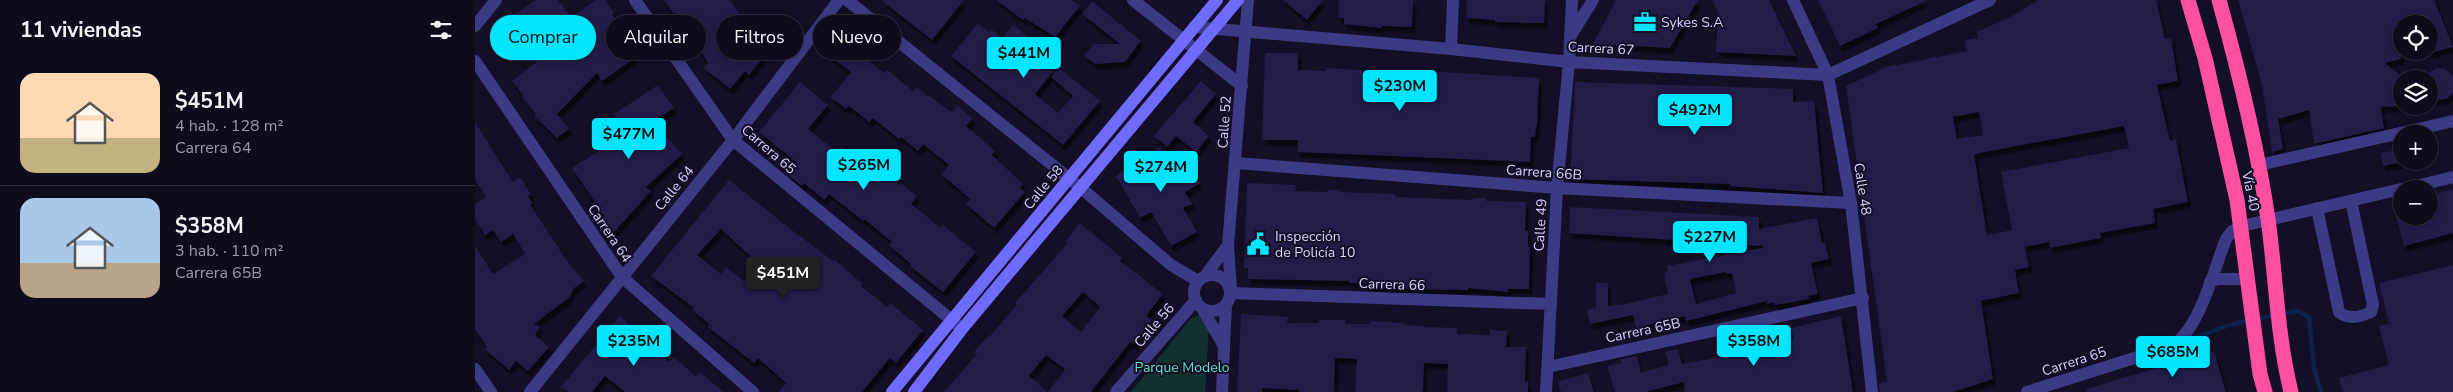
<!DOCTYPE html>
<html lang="es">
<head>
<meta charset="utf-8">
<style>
	body { margin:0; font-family:"Nunito Sans",sans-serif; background:#171425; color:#f1f3f6; height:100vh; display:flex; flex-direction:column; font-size:19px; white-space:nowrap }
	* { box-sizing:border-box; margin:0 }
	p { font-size:16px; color:#9b9ba3 }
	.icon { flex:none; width:28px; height:28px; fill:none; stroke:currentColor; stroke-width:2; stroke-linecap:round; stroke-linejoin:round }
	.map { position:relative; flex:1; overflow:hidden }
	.details { display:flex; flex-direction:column; background:#0e0b1c; width:475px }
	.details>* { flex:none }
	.top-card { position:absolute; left:15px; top:15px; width:475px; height:45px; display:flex; gap:10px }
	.tools { position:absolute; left:1918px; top:15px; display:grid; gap:10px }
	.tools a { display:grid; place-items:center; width:45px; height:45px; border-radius:50%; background:#0e0b1c; box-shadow:0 2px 8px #0003,0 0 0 1px #2e2b3b; font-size:25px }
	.price { position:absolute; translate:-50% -42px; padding:0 11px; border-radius:5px; background:#00e5ff; color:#111; font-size:16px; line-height:32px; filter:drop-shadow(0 1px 2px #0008) }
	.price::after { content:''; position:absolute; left:50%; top:30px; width:15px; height:11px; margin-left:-8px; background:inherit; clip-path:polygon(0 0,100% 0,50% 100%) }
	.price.on { background:#222; color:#fff }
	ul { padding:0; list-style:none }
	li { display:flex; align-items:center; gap:15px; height:125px; padding:0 20px }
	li+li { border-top:1px solid #2e2b3b }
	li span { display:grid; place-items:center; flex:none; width:140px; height:100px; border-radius:15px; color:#555 }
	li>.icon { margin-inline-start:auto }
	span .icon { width:60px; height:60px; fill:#fffc; stroke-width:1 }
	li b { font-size:21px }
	h2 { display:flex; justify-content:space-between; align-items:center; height:60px; padding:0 20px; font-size:21px }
	.chip { padding:0 18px; border-radius:22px; background:#0e0b1c; box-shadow:0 2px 8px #0003,0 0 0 1px #2e2b3b; font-size:18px; line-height:45px }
	.chip.on { background:#00e5ff; color:#111 }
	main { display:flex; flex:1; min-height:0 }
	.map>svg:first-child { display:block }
</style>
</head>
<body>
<main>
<section class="details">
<h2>11 viviendas<svg class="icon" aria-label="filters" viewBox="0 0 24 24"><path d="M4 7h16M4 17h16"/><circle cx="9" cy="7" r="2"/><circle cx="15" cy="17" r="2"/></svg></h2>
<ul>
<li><span style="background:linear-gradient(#ffd9b3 65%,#c2b280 0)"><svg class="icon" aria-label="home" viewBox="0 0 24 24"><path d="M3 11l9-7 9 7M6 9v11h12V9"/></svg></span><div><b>$451M</b><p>4 hab. · 128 m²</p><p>Carrera 64</p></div></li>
<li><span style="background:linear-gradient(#a9c7e8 65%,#b9a48a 0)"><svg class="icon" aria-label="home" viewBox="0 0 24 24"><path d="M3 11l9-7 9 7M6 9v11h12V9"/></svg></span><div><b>$358M</b><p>3 hab. · 110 m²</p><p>Carrera 65B</p></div></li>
</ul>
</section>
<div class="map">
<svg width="1978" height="392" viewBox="0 0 1978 392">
	<defs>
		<filter id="shadow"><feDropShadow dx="3" dy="5.5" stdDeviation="1" flood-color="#0009"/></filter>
	</defs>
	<rect width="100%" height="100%" fill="#130f26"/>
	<path fill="#12302f" d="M726 315 734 326 730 392H656L716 318Z"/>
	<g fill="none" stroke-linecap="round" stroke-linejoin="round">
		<path stroke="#0c2248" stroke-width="4.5" d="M1708 342 1758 324 1822 311 1834 317 1839 368 1846 392"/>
	</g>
	<path fill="#241b47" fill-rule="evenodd" filter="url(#shadow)" d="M61 0H83L96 17 121 0H130L139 13 137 15 142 21 140 23 142 26 135 30 161 57 127 81 122 73 82 114 94 129 82 138 59 116 61 114 47 97 49 96 37 81 68 57 54 35 28 59 15 45 43 19 40 14Z
		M189 0H255L278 35 295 49 274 75 270 71 255 89 229 68 233 63 201 13 199 14Z
		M406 0H489L457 40Z
		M521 0H597L605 6 580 37 550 18 548 20Z
		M808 0H848L832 20Z
		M864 0H938L937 27 907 26V28L869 24V18H863Z
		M992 0H1070L1069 23 1020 22V20L991 18Z
		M1141 0H1223L1195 48 1118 44Z
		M1237 0H1294L1321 56 1241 52 1243 12Z
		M1343 0H1453L1401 24 1403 28 1365 46Z
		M1563 0H1681L1690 39 1696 38 1703 81 1682 85 1695 141 1701 139 1713 202 1678 209 1680 223 1625 233 1626 238 1575 248 1574 242 1550 247 1554 267 1540 270 1544 293 1506 301 1518 379 1478 392H1405L1404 383 1412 381 1371 86 1412 67 1492 51 1490 40 1503 38 1502 32 1539 15ZM1504 112 1508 135 1482 139 1478 117ZM1649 126 1654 148 1526 172 1537 230 1512 235 1499 154Z
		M1763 0H1959L1978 47 1954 53V24H1926V59L1910 63 1926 76V106L1906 107 1909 128 1839 144 1834 110 1803 119 1808 149 1797 152 1787 85Z
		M617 1 666 41 650 62 621 64 609 56 619 44H645L607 14Z
		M503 23 515 33 517 30 527 38 538 25 569 50 562 59 578 72 560 94 583 113 598 96 576 77 584 68 625 101 588 145 476 56Z
		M366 25 389 43 382 52 409 73 412 70 438 91 441 87 477 112 482 106 498 118 491 126 520 151 517 155 548 184 545 188 550 192 519 228 491 204 495 199 466 174 474 165 448 144 443 151 426 137 424 139 398 118 394 122 374 106 371 109 356 97 376 72 347 50Z
		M790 53H823V70L851 71V68L952 74V71L1064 78 1062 126H1061L1060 137H1056L1055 162 823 152V140H787Z
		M1962 68 1970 69 1978 75V94L1971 99 1960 100 1954 96V73Z
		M726 81 741 94 718 122 734 136 721 152 701 136 692 147 679 136Z
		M325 82 353 105 333 129 362 152 366 147 384 162 387 159 404 173 407 170 426 185 427 184 442 196 436 204 466 228 468 225 501 252 468 292 435 266 436 264 414 245 417 242 389 219 388 221 354 194 349 200 329 183 327 186 312 174 321 162 284 132Z
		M1100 82 1318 89V102L1339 101 1348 193 1255 186V184L1095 179Z
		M183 85 199 108 177 122 207 154 171 187 176 191 139 232 126 221 130 216 117 204 120 202 97 168 151 133 139 114Z
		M0 122 38 182 45 177 56 194 53 196 57 203 55 204 94 264 109 281 98 289 95 297 59 324 65 327 60 335 74 347 53 371 41 361 34 370 10 349 12 347 0 329V246L18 274 50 254 38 234 26 242 18 230 10 235 0 219V204L11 197 0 180Z
		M685 147 697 169 711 161 724 184 710 192 717 204 708 208 722 232 696 246 676 212 665 218 641 176 652 166Z
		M1926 149V162L1908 166 1906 153Z
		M254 180 309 224 358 261 359 259 388 284 386 286 412 307 415 303 448 330 421 363 415 358 387 392H304L311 383 283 358 279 363 233 327 234 324 217 310 219 308 176 276ZM246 229 284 264 269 281 251 267 246 274 222 255Z
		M772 183 821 185 820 191 853 192V190H865V192L920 194V197L998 200V198H1011V201L1051 202 1050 231H1053V247H1055L1054 289H1033V292L993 288V290L930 289 890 286V283H874V281L773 279V268L769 267Z
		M1978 189V233L1929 246 1921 216H1954V196Z
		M1095 207 1284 217V229L1342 218 1347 243 1350 242 1354 259 1336 263 1343 294 1333 296 1334 299 1300 305 1299 302 1292 304V301L1211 321 1210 316 1172 325 1173 328 1162 331 1158 315 1115 324 1112 310 1121 308V283H1133V306L1150 304 1193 294 1189 273 1193 272 1192 266 1288 248V246L1094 233ZM1251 272V274L1257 273 1261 293 1221 304 1215 279Z
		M605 223 647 258 645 261 688 294 671 316 677 320 658 344 655 342 616 392H469L502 354 499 352 513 336 514 337 542 305 540 303 593 243 591 241ZM608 292 625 307 606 332 587 316ZM571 355 590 369 573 392 554 376Z
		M1978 265V392H1868L1864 378 1914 365 1904 326 1914 324 1904 283Z
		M766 314 813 317 812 323H844V320H870V324H895V321L928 323V325L949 326V327L982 328V334L1015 335V330L1032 331 1031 347H1051L1050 381H1053V392H972L973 364 949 363 948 392H880L882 359 860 358 859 392H824V390L787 388V392H762Z
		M145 316 162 332 159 335 194 362 199 357 221 376 224 372 249 392H150L130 376 117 392H93L86 387Z
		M1366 316 1378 392H1210L1209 382 1171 392H1140L1132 366 1146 363V359L1162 356 1166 373 1194 365 1190 352 1203 349 1207 364 1269 353V350L1319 340 1316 328Z
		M1739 351 1751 392H1612V389Z
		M1113 373 1119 392H1086L1083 382Z"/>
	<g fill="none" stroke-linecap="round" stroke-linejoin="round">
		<path stroke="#3d3a85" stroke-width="12" d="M160 0 258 140 485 327
			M372 0 606 188 696 265 723 281
			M658 0 767 86
			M1318 0 1353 75 1376 203 1397 392
			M0 26 21 0
			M719 27 976 49 1094 62 1353 75 1515 0
			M1096 35 1118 0
			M976 49 978 0
			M0 61 147 277 278 392
			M761 163 1082 188 1376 203
			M1784 165 1978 121
			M1928 189 1978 177
			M1842 208 1864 312C1873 320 1886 317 1896 312L1898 305 1876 201
			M719 293a18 18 0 1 1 36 0a18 18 0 1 1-36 0Z
			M730 276 753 245
			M1735 282 1743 279H1773
			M756 289 753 245 773 0
			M756 293 1076 304
			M727 308 749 346
			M1073 367 1388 298
			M0 369 16 392
			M55 392 258 140 364 0
			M641 392 721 300
			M747 392 751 305
			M1071 392 1082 188 1094 62 1097 0
			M1552 392 1697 346C1725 329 1739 269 1751 239L1757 231 1767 226 1926 189"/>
		<path stroke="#6f6bff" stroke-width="12" d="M417 392 742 0
			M439 392 487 329 763 0"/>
		<path stroke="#ff4fa3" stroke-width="15" d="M1713 0 1730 58 1762 200 1785 374 1790 392
			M1744 0C1764 72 1782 145 1793 219 1801 277 1802 335 1816 392"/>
	</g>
	<defs>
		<symbol id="office-bare" viewBox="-9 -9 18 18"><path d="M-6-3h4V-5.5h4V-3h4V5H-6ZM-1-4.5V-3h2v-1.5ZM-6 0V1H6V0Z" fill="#00e5ff" stroke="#130f26" stroke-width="2.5" paint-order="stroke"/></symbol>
		<symbol id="civic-bare" viewBox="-9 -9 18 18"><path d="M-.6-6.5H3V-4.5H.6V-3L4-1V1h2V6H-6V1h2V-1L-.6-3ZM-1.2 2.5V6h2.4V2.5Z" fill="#00e5ff" stroke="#130f26" stroke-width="2.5" paint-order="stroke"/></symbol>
	</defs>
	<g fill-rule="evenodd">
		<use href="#office-bare" x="1154" y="6" width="32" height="32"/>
		<use href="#civic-bare" x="767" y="228" width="32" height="32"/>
	</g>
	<g text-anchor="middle" stroke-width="4" stroke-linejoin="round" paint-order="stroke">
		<g font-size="14" fill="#d9d4ff" stroke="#130f26" text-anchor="start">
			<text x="1186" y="27">Sykes S.A</text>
			<text x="800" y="241">Inspección<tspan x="800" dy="16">de Policía 10</tspan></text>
		</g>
		<g font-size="14" fill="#d9d4ff" stroke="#130f26">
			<text transform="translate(1126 48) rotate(3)" y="5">Carrera 67</text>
			<text transform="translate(749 122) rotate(-86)" y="5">Calle 52</text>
			<text transform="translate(294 149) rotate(41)" y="5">Carrera 65</text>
			<text transform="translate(1069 172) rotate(4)" y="5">Carrera 66B</text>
			<text transform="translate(568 187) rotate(-50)" y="5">Calle 58</text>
			<text transform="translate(199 188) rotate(-51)" y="5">Calle 64</text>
			<text transform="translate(1388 189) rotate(81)" y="5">Calle 48</text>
			<text transform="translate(1776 191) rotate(78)" y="5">Vía 40</text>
			<text transform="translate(1065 225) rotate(-87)" y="5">Calle 49</text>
			<text transform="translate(135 233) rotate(56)" y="5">Carrera 64</text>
			<text transform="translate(917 284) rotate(2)" y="5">Carrera 66</text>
			<text transform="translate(679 325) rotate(-49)" y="5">Calle 56</text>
			<text transform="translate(1168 330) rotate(-12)" y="5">Carrera 65B</text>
			<text transform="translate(1599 361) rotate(-18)" y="5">Carrera 65</text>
		</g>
		<g font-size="14" fill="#5fe0c0" stroke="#130f26">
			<text x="707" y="372">Parque Modelo</text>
		</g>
	</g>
</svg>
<div class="tools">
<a><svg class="icon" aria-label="locate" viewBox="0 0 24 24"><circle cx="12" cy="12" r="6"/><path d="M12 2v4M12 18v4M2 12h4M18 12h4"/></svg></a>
<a><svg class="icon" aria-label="layers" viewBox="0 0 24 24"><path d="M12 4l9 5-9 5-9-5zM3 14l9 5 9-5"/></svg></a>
<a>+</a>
<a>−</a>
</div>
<b class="price" style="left:549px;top:79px">$441M</b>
<b class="price" style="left:925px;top:112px">$230M</b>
<b class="price" style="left:1220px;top:136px">$492M</b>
<b class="price" style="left:154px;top:160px">$477M</b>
<b class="price" style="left:389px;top:191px">$265M</b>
<b class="price" style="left:686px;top:193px">$274M</b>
<b class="price" style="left:1235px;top:263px">$227M</b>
<b class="price on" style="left:308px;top:299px">$451M</b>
<b class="price" style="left:159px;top:367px">$235M</b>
<b class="price" style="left:1279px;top:367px">$358M</b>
<b class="price" style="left:1698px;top:378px">$685M</b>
<div class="top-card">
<a class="chip on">Comprar</a>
<a class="chip">Alquilar</a>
<a class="chip">Filtros</a>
<a class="chip">Nuevo</a>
</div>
</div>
</main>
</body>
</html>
